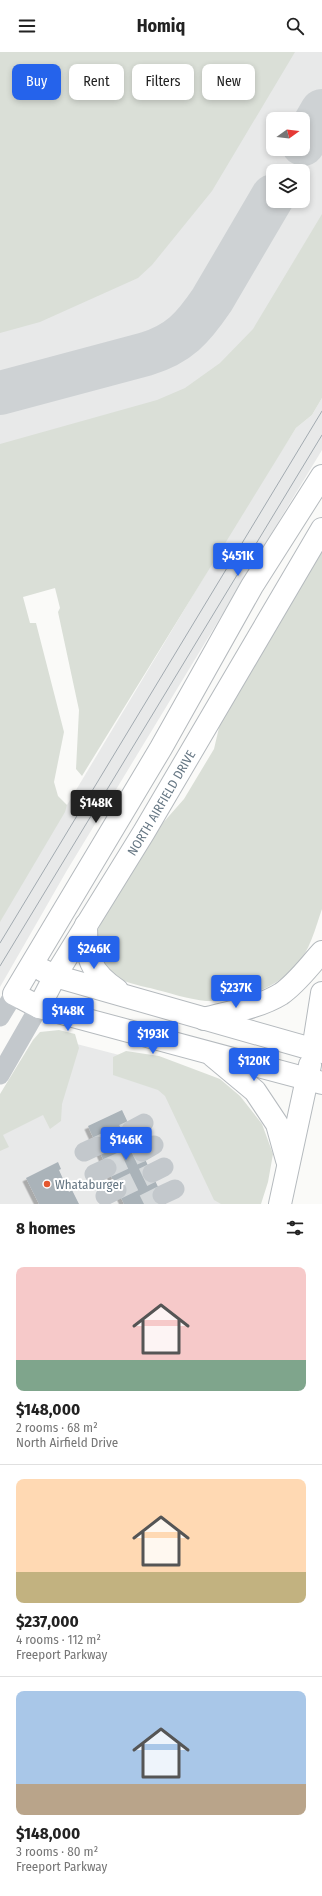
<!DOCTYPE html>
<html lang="en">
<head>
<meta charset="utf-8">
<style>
	body { margin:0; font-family:"Fira Sans Condensed",sans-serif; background:#f2f2f2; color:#222; height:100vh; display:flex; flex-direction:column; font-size:15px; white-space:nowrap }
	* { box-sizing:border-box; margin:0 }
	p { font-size:13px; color:#767676 }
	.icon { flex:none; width:22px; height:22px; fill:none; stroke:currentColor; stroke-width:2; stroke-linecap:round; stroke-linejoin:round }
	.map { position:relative; height:1152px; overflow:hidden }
	.sheet { display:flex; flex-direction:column; background:#fff; flex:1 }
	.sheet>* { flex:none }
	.top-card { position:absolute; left:12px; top:12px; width:298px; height:36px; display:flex; gap:8px }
	.needle { width:26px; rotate:75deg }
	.fabs { position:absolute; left:266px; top:60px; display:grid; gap:8px }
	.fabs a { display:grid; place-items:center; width:44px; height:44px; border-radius:8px; background:#fff; box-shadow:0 2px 6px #0003; font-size:20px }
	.price { position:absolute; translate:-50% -34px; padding:0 9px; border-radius:4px; background:#2563eb; color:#fff; font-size:13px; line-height:26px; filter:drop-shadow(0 1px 2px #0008) }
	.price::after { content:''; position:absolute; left:50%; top:24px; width:12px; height:9px; margin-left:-6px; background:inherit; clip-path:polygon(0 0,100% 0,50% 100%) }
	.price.on { background:#222; color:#fff }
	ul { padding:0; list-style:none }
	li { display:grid; align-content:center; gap:8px; height:212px; padding:0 16px }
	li+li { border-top:1px solid #e0e0e0 }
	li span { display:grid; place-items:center; height:124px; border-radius:8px; color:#555 }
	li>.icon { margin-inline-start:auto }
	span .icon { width:72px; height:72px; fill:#fffc; stroke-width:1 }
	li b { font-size:17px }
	h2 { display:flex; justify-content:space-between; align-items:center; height:48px; padding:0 16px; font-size:17px }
	.pill { padding:0 14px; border-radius:8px; background:#fff; box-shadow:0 2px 6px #0003; font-size:14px; line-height:36px }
	.pill.on { background:#2563eb; color:#fff }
	header { display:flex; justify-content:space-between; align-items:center; height:52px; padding:0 16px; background:#fff; font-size:18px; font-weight:700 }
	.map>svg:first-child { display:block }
</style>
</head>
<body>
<header><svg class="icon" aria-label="menu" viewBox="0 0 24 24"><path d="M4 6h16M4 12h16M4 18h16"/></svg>Homiq<svg class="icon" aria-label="search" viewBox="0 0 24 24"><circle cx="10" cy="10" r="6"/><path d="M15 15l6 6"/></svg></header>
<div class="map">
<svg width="322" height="1152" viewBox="0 0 322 1152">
	<defs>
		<filter id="shadow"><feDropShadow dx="-3.5" dy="3.5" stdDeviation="0" flood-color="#0004"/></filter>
	</defs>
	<rect width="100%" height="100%" fill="#fafaf8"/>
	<path fill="#e8e9e9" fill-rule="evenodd" d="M0 0H322V311L0 505ZM273 67H303V97H273ZM273 119H303V149H273Z
		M322 346V398L66 820 0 935V869L67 753 252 445 296 376 312 363Z
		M42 983 208 1026 258 1152H0V1057Z"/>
	<path fill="#dadfd7" d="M0 0H295L212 139 152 213 138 226 40 270 0 281Z
		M322 162V346L312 363 296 376 82 724 76 717 79 658 58 560 60 556 55 536 23 545 30 571H36L64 680 54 730 58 744 67 753 65 760 0 870V392L157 348 185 336 220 311 253 277Z
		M322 493V857C315 877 310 899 295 915 273 938 238 950 206 949 191 948 166 940 150 936 136 933 108 926 100 914 96 908 95 898 92 891L102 869 154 781 184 747 214 697 221 667Z
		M59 978 75 982 79 996 62 1052 61 1069 50 1077 43 1063 3 1083 9 1095 0 1099V1042L33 988 40 980Z
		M126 999 159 1004 220 1027 240 1044 262 1072 273 1102 268 1130 261 1152H221L214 1148 165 1044 158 1038 113 1023V1005Z"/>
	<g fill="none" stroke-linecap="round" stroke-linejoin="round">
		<path stroke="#ced2d4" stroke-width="44" d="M303 92 322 59
			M0 341 146 302C179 292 193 276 212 248L273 144"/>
	</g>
	<path fill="#aab3b9" filter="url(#shadow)" d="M122 1058 166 1152H124L97 1094 88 1074Z
		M58 1110 61 1117 59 1118 69 1140 72 1138 79 1152H39L26 1126Z"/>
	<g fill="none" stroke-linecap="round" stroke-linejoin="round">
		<path stroke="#d5d9db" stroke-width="19" stroke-dasharray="19 10" stroke-linecap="butt" d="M97 1094 131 1078
			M107 1116 142 1100
			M117 1138 152 1121
			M144 1152 162 1143"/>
		<defs>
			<g id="major">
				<path d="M322 424 252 534 161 696 14 942 39 955 322 1031"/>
				<path d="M86 873C86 905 90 920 117 938"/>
				<path d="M42 918 55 924 322 1000"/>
				<path id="s1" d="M39 955 55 924 144 780 322 477"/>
				<path d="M213 1004 255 1039 277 1072 287 1108"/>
				<path d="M280 1152 310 1013"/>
			</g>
			<path id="highway" d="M204 967C229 960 258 956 281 942 297 931 309 914 322 900
				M313 998 322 941"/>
		</defs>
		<use href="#major" stroke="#b5babe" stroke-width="24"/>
		<use href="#highway" stroke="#b4b9bd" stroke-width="24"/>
		<path stroke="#c3c8cc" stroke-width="19" d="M0 965 14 942
			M0 1023 39 955
			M131 1078 144 1071
			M84 1100 97 1094
			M142 1100 154 1093
			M152 1121 164 1115
			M94 1122 107 1116
			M162 1143 175 1137
			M105 1144 117 1138"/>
		<use href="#major" stroke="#fff" stroke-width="22"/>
		<use href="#highway" stroke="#fff" stroke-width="22"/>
		<path stroke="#a2aab0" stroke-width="1" d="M0 891 322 359
			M0 914 322 383"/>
	</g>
	<circle fill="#e4572e" stroke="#fff" stroke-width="1.5" cx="47" cy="1132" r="4"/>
	<g text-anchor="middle" stroke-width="4" stroke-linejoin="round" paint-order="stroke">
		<g font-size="13" fill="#657683" stroke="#fff">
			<text dy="5" stroke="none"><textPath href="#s1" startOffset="238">NORTH AIRFIELD DRIVE</textPath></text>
		</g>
		<g font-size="13" fill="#657683" stroke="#fff" text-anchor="start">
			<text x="55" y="1137">Whataburger</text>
		</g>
	</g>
</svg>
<div class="fabs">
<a><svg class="needle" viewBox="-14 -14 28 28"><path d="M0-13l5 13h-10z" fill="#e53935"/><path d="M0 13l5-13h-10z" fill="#767676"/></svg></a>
<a><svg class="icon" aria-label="layers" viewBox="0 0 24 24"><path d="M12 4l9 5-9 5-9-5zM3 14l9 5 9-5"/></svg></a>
</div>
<b class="price" style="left:238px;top:525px">$451K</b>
<b class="price on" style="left:96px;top:772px">$148K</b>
<b class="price" style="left:94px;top:918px">$246K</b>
<b class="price" style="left:236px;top:957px">$237K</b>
<b class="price" style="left:68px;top:980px">$148K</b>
<b class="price" style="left:153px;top:1003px">$193K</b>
<b class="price" style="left:254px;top:1030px">$120K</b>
<b class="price" style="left:126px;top:1109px">$146K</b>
<div class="top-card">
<a class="pill on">Buy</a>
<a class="pill">Rent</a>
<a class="pill">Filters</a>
<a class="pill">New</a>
</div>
</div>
<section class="sheet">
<h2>8 homes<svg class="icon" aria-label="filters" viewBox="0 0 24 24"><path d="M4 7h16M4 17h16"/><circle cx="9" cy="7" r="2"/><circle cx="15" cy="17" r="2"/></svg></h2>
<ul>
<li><span style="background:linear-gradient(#f6c9c9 75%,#7fa58c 0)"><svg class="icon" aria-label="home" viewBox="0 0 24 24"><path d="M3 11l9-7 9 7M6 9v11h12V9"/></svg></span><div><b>$148,000</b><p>2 rooms · 68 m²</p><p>North Airfield Drive</p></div></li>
<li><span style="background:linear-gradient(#ffd9b3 75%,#c2b280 0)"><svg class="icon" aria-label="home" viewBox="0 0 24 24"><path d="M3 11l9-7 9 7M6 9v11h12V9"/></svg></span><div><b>$237,000</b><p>4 rooms · 112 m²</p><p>Freeport Parkway</p></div></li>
<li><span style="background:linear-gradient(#a9c7e8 75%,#b9a48a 0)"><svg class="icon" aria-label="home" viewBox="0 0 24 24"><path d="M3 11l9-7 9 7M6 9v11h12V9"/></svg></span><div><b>$148,000</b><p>3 rooms · 80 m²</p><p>Freeport Parkway</p></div></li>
</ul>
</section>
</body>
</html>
